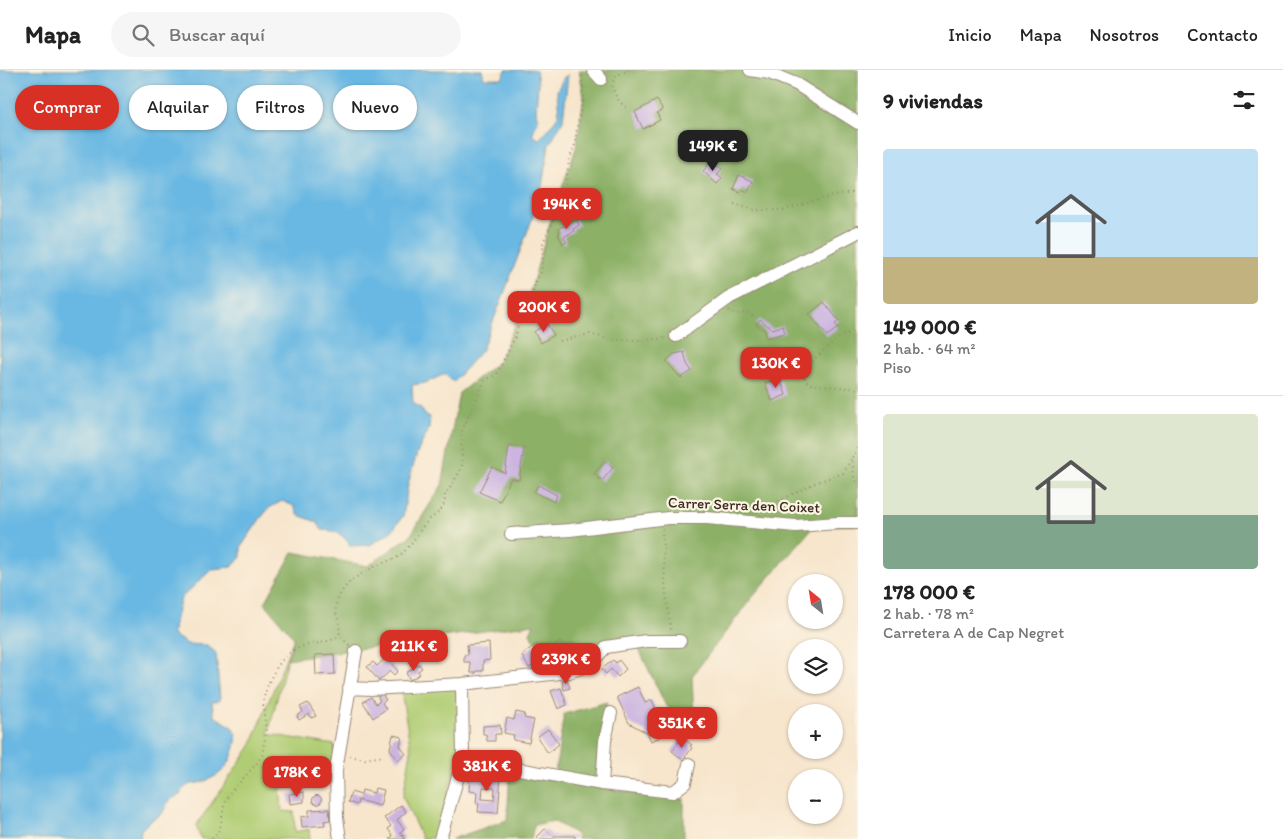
<!DOCTYPE html>
<html lang="es">
<head>
<meta charset="utf-8">
<style>
	body { margin:0; font-family:Itim,sans-serif; background:#f6f6f6; color:#222; height:100vh; display:flex; flex-direction:column; font-size:19px; white-space:nowrap }
	* { box-sizing:border-box; margin:0 }
	p { font-size:16px; color:#767676 }
	.icon { flex:none; width:28px; height:28px; fill:none; stroke:currentColor; stroke-width:2; stroke-linecap:round; stroke-linejoin:round }
	.map { position:relative; flex:1; overflow:hidden }
	.panel { display:flex; flex-direction:column; background:#fff; width:425px }
	.panel>* { flex:none }
	.guide { position:absolute; left:15px; top:15px; width:475px; height:45px; display:flex; gap:10px }
	.needle { width:32px; rotate:330deg }
	.controls { position:absolute; left:788px; top:504px; display:grid; gap:10px }
	.controls a { display:grid; place-items:center; width:55px; height:55px; border-radius:50%; background:#fff; box-shadow:0 1px 4px #0004; font-size:25px }
	.price { position:absolute; translate:-50% -42px; padding:0 11px; border-radius:10px; background:#d93025; color:#fff; font-size:16px; line-height:32px; filter:drop-shadow(0 1px 2px #0008) }
	.price::after { content:''; position:absolute; left:50%; top:30px; width:15px; height:11px; margin-left:-8px; background:inherit; clip-path:polygon(0 0,100% 0,50% 100%) }
	.price.active { background:#222; color:#fff }
	ul { padding:0; list-style:none }
	li { display:grid; align-content:center; gap:10px; height:265px; padding:0 25px }
	li+li { border-top:1px solid #e0e0e0 }
	li span { display:grid; place-items:center; height:155px; border-radius:5px; color:#555 }
	li>.icon { margin-inline-start:auto }
	span .icon { width:90px; height:90px; fill:#fffc; stroke-width:1 }
	li b { font-size:21px }
	h2 { display:flex; justify-content:space-between; align-items:center; height:60px; padding:0 25px; font-size:21px }
	.chip { padding:0 18px; border-radius:22px; background:#fff; box-shadow:0 1px 4px #0004; font-size:18px; line-height:45px }
	.chip.active { background:#d93025; color:#fff }
	header { display:flex; align-items:center; gap:30px; box-sizing:border-box; height:70px; padding:0 25px; background:#fff; border-bottom:1px solid #e0e0e0 }
	header strong { font-size:24px }
	nav { display:flex; gap:28px; margin-inline-start:auto; font-size:18px }
	.search { width:350px; height:45px; background:#f6f6f6; display:flex; align-items:center; gap:12px; box-sizing:border-box; padding:0 18px; border-radius:28px; color:#767676; font-size:19px }
	main { display:flex; flex:1; min-height:0 }
	.map>svg:first-child { display:block }
</style>
</head>
<body>
<header>
<strong>Mapa</strong>
<div class="search"><svg class="icon" aria-label="search" viewBox="0 0 24 24"><circle cx="10" cy="10" r="6"/><path d="M15 15l6 6"/></svg>Buscar aquí</div>
<nav><a>Inicio</a><a>Mapa</a><a>Nosotros</a><a>Contacto</a></nav>
</header>
<main>
<div class="map">
<svg width="858" height="769" viewBox="0 0 858 769">
	<rect width="100%" height="100%" fill="#fcf5e5"/>
	<filter id="ink" filterUnits="userSpaceOnUse"><feTurbulence type="fractalNoise" baseFrequency=".02" numOctaves="2"/><feDisplacementMap in="SourceGraphic" scale="10" xChannelSelector="R" yChannelSelector="G"/><feConvolveMatrix kernelMatrix="1 2 1 2 8 2 1 2 1" color-interpolation-filters="sRGB"/></filter>
	<filter id="wash" filterUnits="userSpaceOnUse"><feTurbulence type="fractalNoise" baseFrequency=".0096" numOctaves="4" result="noise"/><feDisplacementMap in="SourceGraphic" scale="20" xChannelSelector="R" yChannelSelector="G"/><feGaussianBlur stdDeviation="1.12" result="paint"/><feColorMatrix in="noise" values="0 0 0 0 0 0 0 0 0 0 0 0 0 0 0 0 0 1.4 0 .05"/><feComposite in="paint" operator="in"/></filter>
	<g filter="url(#wash)">
		<rect width="100%" height="100%" fill="#f7e5cc"/>
		<path fill="#b0cd74" stroke="#767c49" d="M294 568 287 589 268 664 335 675 331 714 280 718 282 741 294 742 295 762 309 759 310 769H201L196 756 251 676Z
			M458 617 459 683 437 762C433 768 429 769 422 769L403 727 411 681 401 620Z"/>
		<path fill="#8cb066" stroke="#646d42" d="M579 0H858V455L814 456 750 530 692 606 694 654 666 636 634 569 574 595V569L541 572 534 570 530 563 534 554 287 589 294 568 265 533 293 482 368 496 410 466 442 415 459 323 498 292 529 225 552 146 576 78 584 27Z
			M607 632 594 717 684 729V769H577L576 764 553 751 534 755 531 769H452L507 750 510 702 554 710 564 644Z"/>
		<path fill="#69b8e3" stroke="#527180" d="M0 0H482L484 8H502L506 0H536L538 13 536 40 538 50 532 65 539 69 546 62 559 45 557 21 564 7 568 5 563 50 549 75 540 128 500 234 481 281 453 312 445 304 425 313 412 315 413 334 421 338 425 345 430 347 429 358 417 383 408 414 403 446 392 461 370 475 350 476C343 463 336 461 322 460L317 452 298 445 294 436 282 431 269 438 260 449 241 477V487L232 497 212 499 181 528 172 564 187 574 207 575 216 583 220 630 212 632 214 646C230 656 240 657 235 677 230 695 223 704 205 711 193 716 187 710 180 725L169 730 162 744 150 751 141 760 140 769H0Z"/>
		<g id="blocks">
			<path fill="#cbb4e0" fill-rule="evenodd" d="M657 30 663 40 657 43 660 50 643 59 635 42Z
				M712 91 722 99 717 104 722 108 717 114 703 101Z
				M739 105 753 111 748 122 742 119 740 122 733 119Z
				M583 132 589 134 587 141 580 139Z
				M576 149 579 155 573 159 574 161 565 166 564 168 567 172 563 174 558 164 560 163 558 159 563 156 564 157Z
				M824 232 839 251 835 254 838 258 827 266 809 244Z
				M760 249 772 259 783 256 785 263 766 268 765 261 756 254Z
				M546 253 554 265 541 273 534 262Z
				M684 282 687 294 692 301 681 308 666 291 674 284Z
				M780 308 786 325 772 331 765 313Z
				M509 376 524 378 519 410 511 408 500 431 479 422 492 397 505 403Z
				M605 391 613 398 602 411 594 404Z
				M538 415 557 425 554 432 534 422Z
				M560 572 568 583 566 585 567 587 562 590 553 577Z
				M489 573 490 590 483 591V601H476V603H471L470 592H464V585H468L467 575Z
				M537 574 546 588 529 598 522 586 525 582Z
				M334 584 335 604 316 605 315 585Z
				M546 584 552 585 551 593H545Z
				M386 588 398 601 394 605 390 601 379 611 367 597 373 592 377 596Z
				M613 590 616 593 619 590 626 599 618 607 611 599 606 604 602 599Z
				M419 594 422 598 418 601 420 604 410 610 406 603Z
				M567 609 570 618 564 620 562 611Z
				M638 617 645 633 652 630 663 656 660 657 663 666 651 671 647 663 629 653 617 627Z
				M561 618 567 635 558 639 551 621Z
				M382 624 386 630 382 633 386 639 373 648 363 632 371 627 376 634 380 631 378 627Z
				M308 633 316 646 311 648 309 644 299 650 297 646 303 642 300 637Z
				M516 642 525 644 524 648 534 650 529 673 513 670 514 665 504 663 507 648 514 650Z
				M500 655 501 664H495V671H487L486 664H483V656Z
				M548 659 559 674 548 683 537 667Z
				M393 665 402 667 400 676 406 684 398 690 390 679Z
				M682 667 692 675 690 676 692 678 683 690 672 681Z
				M481 705 501 706 498 743 478 742 479 733H476L477 722 469 721 470 706 484 707ZM483 717 495 718 494 730 482 729Z
				M375 718 384 720 380 736 358 730 357 735 348 732 351 722 361 725 362 720 374 723Z
				M304 722V732L290 734 289 724Z
				M312.5 730a4.5 4.5 0 1 1 9 0a4.5 4.5 0 1 1-9 0Z
				M401 735 406 742 397 750 404 759 400 762 405 769H389L393 766 388 759 391 756 384 748Z
				M329 739 330 750 324 751 325 755 302 757 301 747 309 746V740Z
				M545 759 553 766H575V769H539L537 767Z"/>
		</g>
	</g>
	<g filter="url(#ink)">
		<use href="#blocks" fill-opacity="0" stroke="#998875" stroke-width="1"/>
		<g fill="none" stroke-linecap="round" stroke-linejoin="round">
			<defs>
				<path id="minor" d="M593 0 601 9
					M750 0 769 3 796 14 858 53
					M676 266 729 228 858 162
					M511 464 570 460 668 448H707L796 456 838 453H858
					M349 618 371 619 462 614 569 602 589 595 606 577 646 571H680
					M463 689 602 714 673 722 685 713 689 694
					M602 714 605 671 611 643
					M340 769 337 748 336 700 356 581
					M440 769 463 689 462 614"/>
			</defs>
			<use href="#minor" stroke="#998875" stroke-width="14"/>
			<path stroke="#998875" stroke-width="2" stroke-dasharray="1 4" stroke-linecap="butt" d="M626 37C618 32 608 17 615 8 618 4 625 2 629 0
				M734 134 755 140H784L828 127 858 122
				M729 240 734 244 749 243 755 248
				M858 262C854 262 849 262 846 264 833 270 811 291 803 303L806 311 810 314 858 319
				M560 271 590 264 612 270H646L666 268
				M858 378 852 388 854 407 858 414
				M756 442 815 413 843 403 852 388
				M663 459 662 462 666 524 671 562
				M349 575 340 566 339 550C335 545 335 538 337 532 344 510 366 501 385 492 390 490 395 489 399 486 413 475 417 462 428 451 433 446 439 443 442 438 445 433 445 429 445 423L449 420 462 397 461 363 485 310 497 304 515 267 520 249 529 234 536 211 542 201 543 172 552 153 553 147 552 139 562 126 566 113 569 90 575 75 577 57 583 27 582 2
				M350 686 365 689 384 686
				M212 769 220 759 224 736 229 724 257 693 262 685 266 662 263 633C266 613 280 583 301 577 314 573 328 573 340 566"/>
			<use href="#minor" stroke="#fff" stroke-width="12"/>
		</g>
	</g>
	<g text-anchor="middle" stroke-width="4.5" stroke-linejoin="round" paint-order="stroke">
		<g font-size="15" fill="#3b2a1e" stroke="#fcf5e5">
			<text transform="translate(744 435) rotate(2)" y="5">Carrer Serra den Coixet</text>
		</g>
	</g>
</svg>
<div class="controls">
<a><svg class="needle" viewBox="-14 -14 28 28"><path d="M0-13l5 13h-10z" fill="#e53935"/><path d="M0 13l5-13h-10z" fill="#767676"/></svg></a>
<a><svg class="icon" aria-label="layers" viewBox="0 0 24 24"><path d="M12 4l9 5-9 5-9-5zM3 14l9 5 9-5"/></svg></a>
<a>+</a>
<a>−</a>
</div>
<b class="price active" style="left:713px;top:102px">149K €</b>
<b class="price" style="left:567px;top:160px">194K €</b>
<b class="price" style="left:544px;top:263px">200K €</b>
<b class="price" style="left:776px;top:319px">130K €</b>
<b class="price" style="left:414px;top:602px">211K €</b>
<b class="price" style="left:566px;top:615px">239K €</b>
<b class="price" style="left:682px;top:679px">351K €</b>
<b class="price" style="left:487px;top:722px">381K €</b>
<b class="price" style="left:297px;top:728px">178K €</b>
<div class="guide">
<a class="chip active">Comprar</a>
<a class="chip">Alquilar</a>
<a class="chip">Filtros</a>
<a class="chip">Nuevo</a>
</div>
</div>
<section class="panel">
<h2>9 viviendas<svg class="icon" aria-label="filters" viewBox="0 0 24 24"><path d="M4 7h16M4 17h16"/><circle cx="9" cy="7" r="2"/><circle cx="15" cy="17" r="2"/></svg></h2>
<ul>
<li><span style="background:linear-gradient(#bfe0f5 70%,#c2b280 0)"><svg class="icon" aria-label="home" viewBox="0 0 24 24"><path d="M3 11l9-7 9 7M6 9v11h12V9"/></svg></span><div><b>149 000 €</b><p>2 hab. · 64 m²</p><p>Piso</p></div></li>
<li><span style="background:linear-gradient(#dfe7d0 65%,#7fa58c 0)"><svg class="icon" aria-label="home" viewBox="0 0 24 24"><path d="M3 11l9-7 9 7M6 9v11h12V9"/></svg></span><div><b>178 000 €</b><p>2 hab. · 78 m²</p><p>Carretera A de Cap Negret</p></div></li>
</ul>
</section>
</main>
</body>
</html>
